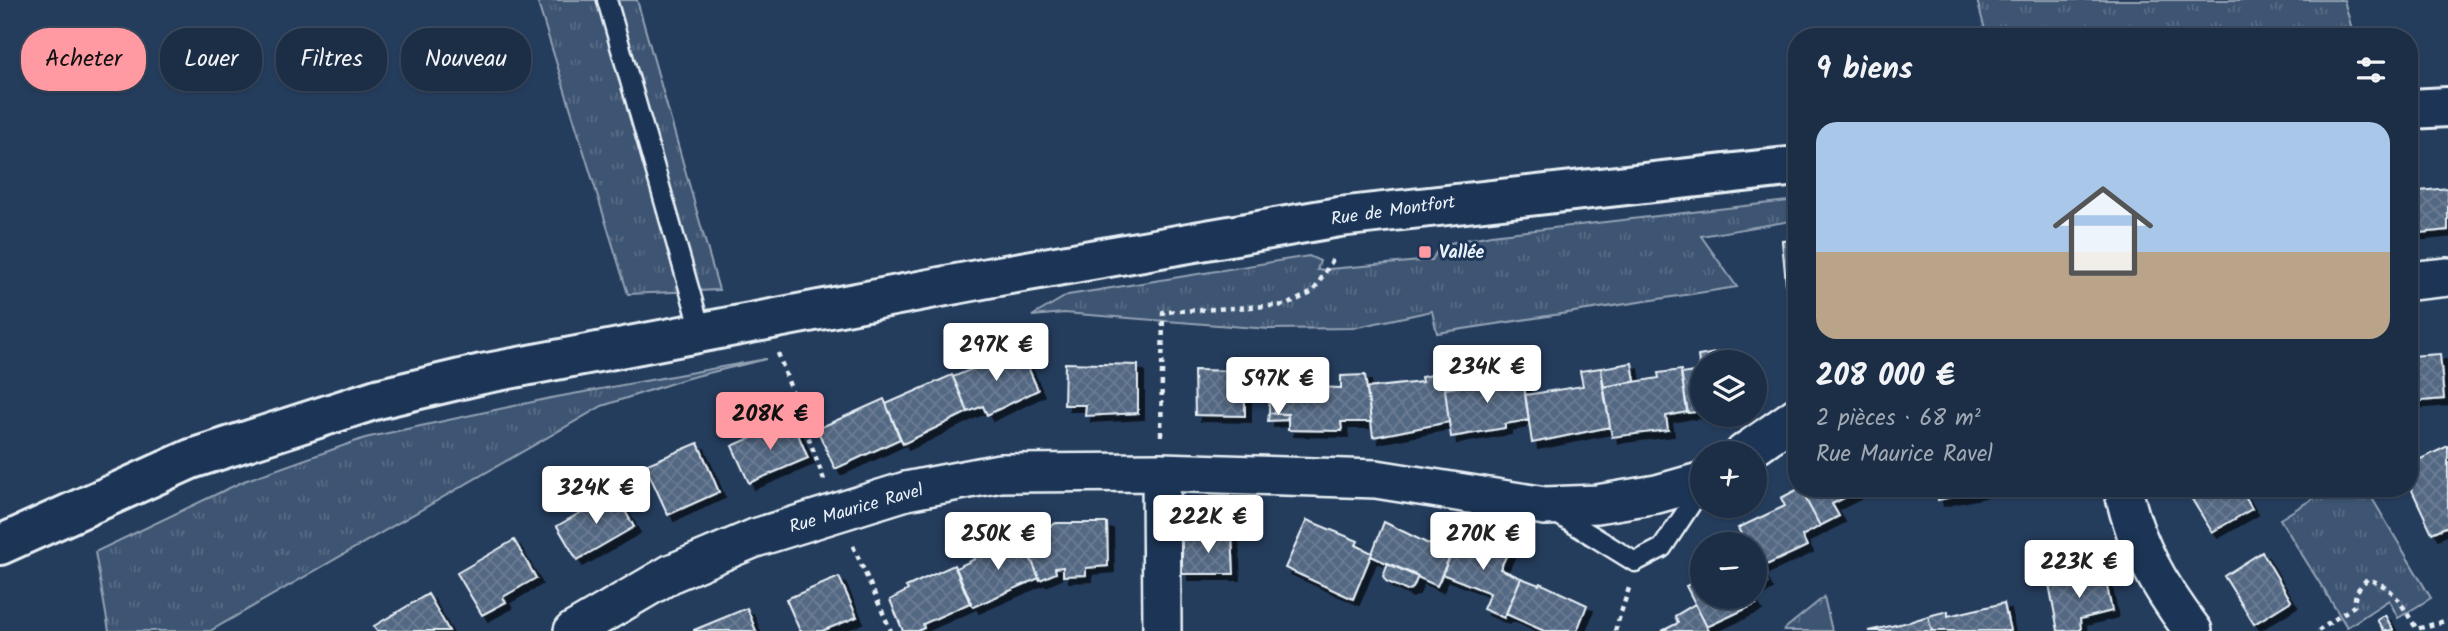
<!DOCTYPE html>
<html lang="fr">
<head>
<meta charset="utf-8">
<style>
	body { margin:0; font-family:Kalam,sans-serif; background:#293a51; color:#f1f3f6; height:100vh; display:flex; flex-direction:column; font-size:26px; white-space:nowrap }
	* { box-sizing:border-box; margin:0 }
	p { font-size:23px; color:#a0a8b3 }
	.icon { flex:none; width:38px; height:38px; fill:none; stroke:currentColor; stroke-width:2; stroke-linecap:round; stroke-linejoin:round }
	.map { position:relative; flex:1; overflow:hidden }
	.sheet { position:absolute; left:1788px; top:28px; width:630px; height:469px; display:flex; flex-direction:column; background:#1c2e46; border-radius:28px; box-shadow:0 2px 5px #0004,0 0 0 2px #3a4a5f }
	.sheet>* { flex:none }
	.banner { position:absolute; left:21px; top:28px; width:665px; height:63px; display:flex; gap:14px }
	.controls { position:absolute; left:1690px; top:350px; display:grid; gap:14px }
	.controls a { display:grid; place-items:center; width:77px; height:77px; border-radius:50%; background:#1c2e46; box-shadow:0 2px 5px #0004,0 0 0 2px #3a4a5f; font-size:35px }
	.price { position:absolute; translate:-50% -60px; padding:0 16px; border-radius:7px; background:#fff; color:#222; font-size:23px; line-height:46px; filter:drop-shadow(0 2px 4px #0008) }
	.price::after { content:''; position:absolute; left:50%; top:42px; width:21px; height:16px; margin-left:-10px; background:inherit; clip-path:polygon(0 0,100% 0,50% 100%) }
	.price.selected { background:#ff9aa2; color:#111 }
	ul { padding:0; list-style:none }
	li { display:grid; align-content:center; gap:14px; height:371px; padding:0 28px }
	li+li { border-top:2px solid #3a4a5f }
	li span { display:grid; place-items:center; height:217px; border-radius:21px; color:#555 }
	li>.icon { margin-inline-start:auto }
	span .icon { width:126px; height:126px; fill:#fffc; stroke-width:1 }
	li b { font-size:30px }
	h2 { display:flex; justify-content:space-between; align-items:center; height:84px; padding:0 28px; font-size:30px }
	.chip { padding:0 24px; border-radius:28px; background:#1c2e46; box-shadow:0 2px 5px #0004,0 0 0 2px #3a4a5f; font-size:24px; line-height:63px }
	.chip.selected { background:#ff9aa2; color:#111 }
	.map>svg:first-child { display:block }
</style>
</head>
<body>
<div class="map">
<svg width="2448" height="631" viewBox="0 0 2448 631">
	<defs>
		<pattern id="grass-tufts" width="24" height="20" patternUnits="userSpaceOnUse" patternTransform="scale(1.75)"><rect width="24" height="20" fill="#3e5472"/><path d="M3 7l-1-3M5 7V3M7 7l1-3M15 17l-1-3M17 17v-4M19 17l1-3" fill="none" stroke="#5a6d87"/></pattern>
		<pattern id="building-cross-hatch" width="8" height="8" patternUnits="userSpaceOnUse" patternTransform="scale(1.75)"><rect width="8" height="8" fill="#536782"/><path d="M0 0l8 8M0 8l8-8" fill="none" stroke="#6c7d94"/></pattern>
		<filter id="shadow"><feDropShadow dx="6" dy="6" stdDeviation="0" flood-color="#0009"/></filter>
	</defs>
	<rect width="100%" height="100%" fill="#253d5d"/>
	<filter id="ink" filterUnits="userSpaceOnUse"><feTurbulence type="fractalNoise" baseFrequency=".0143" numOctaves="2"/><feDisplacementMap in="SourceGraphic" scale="14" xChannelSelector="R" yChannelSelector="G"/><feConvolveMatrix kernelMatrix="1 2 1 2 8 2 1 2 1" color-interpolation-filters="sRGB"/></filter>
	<g filter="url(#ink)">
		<path fill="url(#grass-tufts)" stroke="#93a2b5" stroke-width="2" d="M537 0H637L719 290 628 294Z
			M1977 0H2344L2354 37H1987Z
			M1797 200V220L1701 236 1737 287 1437 333 1432 311 1353 328 1269 329 1064 313 1032 316 1068 295 1309 256 1320 261 1317 270 1432 260 1440 245 1491 235Z
			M766 359 688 378 602 406 210 631H109L95 552 244 481 365 438 551 398Z
			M2330 488H2366L2431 598 2398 618 2389 600 2347 627 2280 519Z
			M1824 597 1832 631H1784L1787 627Z"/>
		<path fill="url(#building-cross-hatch)" stroke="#e8f1f8" stroke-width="2" filter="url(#shadow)" d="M2448 188V230L2410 234V192Z
			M1797 240V294H1787L1782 241Z
			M1020 349 1038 390 987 415 983 406 968 412 953 377Z
			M1728 351 1730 362H1703L1700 371 1698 356Z
			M2440 354 2444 399 2410 402V356Z
			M1065 363 1138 365V413L1085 416 1086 405H1064Z
			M1632 363 1635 381 1603 387 1601 368Z
			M1601 368 1610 427 1532 443 1525 395 1583 386 1580 371Z
			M1194 370 1245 371V416L1195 415Z
			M1681 370 1687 412 1666 416 1668 430 1612 437 1603 387 1659 378 1658 373Z
			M1522 371 1529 420 1505 424V428L1451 437 1445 389 1497 380 1496 374Z
			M1700 371H1703V411L1688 413 1681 374Z
			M1443 373 1449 422 1373 437 1367 388 1422 382 1421 377Z
			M952 375 968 412 903 444 886 404Z
			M1365 375 1371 422H1341L1342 431 1288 430V414H1275V400H1288V386L1341 388V376Z
			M884 399 900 439 835 469 817 429Z
			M1269 400H1275V414L1269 413Z
			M1269 413 1288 414 1287 420 1268 421Z
			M792 420 808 458 749 483 732 446Z
			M698 443 719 492 668 515 645 465Z
			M2448 446V526L2432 533 2410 486V464Z
			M1800 488H1864L1832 504 1839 516 1820 526Z
			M1800 488 1820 526 1802 536 1807 546 1758 569 1755 544H1746L1738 528 1785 506 1781 498Z
			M1935 488H1984V490L1938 500Z
			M2185 488H2240L2252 509 2212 532Z
			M615 493 634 527 577 560 557 526Z
			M1307 520 1358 541 1356 545 1372 553 1353 599 1285 568Z
			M1384 522 1451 555 1437 586 1371 556Z
			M1056 523H1107L1108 566 1086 568V575L1063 576V567L1055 568 1056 573 1040 580 1023 540Z
			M1461 531 1508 552 1500 569 1521 578 1504 618 1483 609 1490 593 1442 574Z
			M1182 535H1232L1234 574H1182Z
			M1021 536 1039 578 973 607 956 568 975 559 973 557Z
			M514 540 536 578 503 597 506 602 482 615 457 573Z
			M2262 552 2291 601 2254 624 2224 576Z
			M1755 562 1767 583 1755 590Z
			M1388 563 1418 576 1413 588 1407 591 1386 581 1383 576Z
			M954 565 970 603 923 624 924 628 918 631H903L890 600 908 590 906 587Z
			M2104 572 2112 611 2080 619 2081 630 2058 631 2049 584Z
			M839 577 857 617 822 631H800L786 599Z
			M1521 578 1539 585 1540 583 1587 605 1577 631H1544L1506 614Z
			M1703 578V597H1751L1756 604 1707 627 1686 586Z
			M428 594 449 631H377L374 626Z
			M2004 603 2010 631H1932L1928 616 1948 611V616Z
			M1695 604 1709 631H1662L1678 623 1675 616Z
			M747 608 756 631H694V630Z
			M2385 615 2393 630 2391 631H2384L2377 620Z
			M1928 616 1932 631H1868L1909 622Z"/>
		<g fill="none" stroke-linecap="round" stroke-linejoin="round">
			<defs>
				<path id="lane" d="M607 0 702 334
					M1554 512 1635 562 1662 548 1703 486"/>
				<path id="street" d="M2410 281 2448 277
					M1744 453 1797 416
					M1161 472 1162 631
					M2123 488C2134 543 2159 586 2193 631
					M573 631 672 573 755 538 906 491 1000 473 1161 472 1376 479 1545 506 1597 504 1657 494 1703 481"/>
				<path id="secondary" d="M2410 109 2448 107
					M0 545 191 459 377 399 482 374 993 277 1339 217 1797 166"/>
			</defs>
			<use href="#lane" stroke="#e8f1f8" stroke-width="23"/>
			<use href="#street" stroke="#e8f1f8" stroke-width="42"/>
			<use href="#secondary" stroke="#e8f1f8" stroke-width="44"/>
			<path stroke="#e8f1f8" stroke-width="4.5" stroke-dasharray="5 5" stroke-linecap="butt" d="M778 353 824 480
				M1161 436 1163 312 1286 305 1313 292 1335 256
				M853 546 891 631
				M1615 631 1630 585
				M2318 631 2354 606 2356 592 2367 579C2397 587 2401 606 2417 629L2448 620"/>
			<use href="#lane" stroke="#1d3557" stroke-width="18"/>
			<use href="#street" stroke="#1d3557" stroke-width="37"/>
			<use href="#secondary" stroke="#1d3557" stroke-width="38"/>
		</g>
	</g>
	<rect fill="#ff9aa2" stroke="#1d3557" stroke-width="2.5" x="1418" y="245" width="14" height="14" rx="3.5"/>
	<g text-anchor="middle" stroke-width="6" stroke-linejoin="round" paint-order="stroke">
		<g font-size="18" fill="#e8f1f8" stroke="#1d3557">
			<text transform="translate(1393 210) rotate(-8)" y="6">Rue de Montfort</text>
			<text transform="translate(856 508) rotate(-16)" y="6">Rue Maurice Ravel</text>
		</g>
		<g font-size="18" font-weight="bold" fill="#e8f1f8" stroke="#1d3557" text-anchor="start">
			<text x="1439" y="258">Vallée</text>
		</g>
	</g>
</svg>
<div class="controls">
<a><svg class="icon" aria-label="layers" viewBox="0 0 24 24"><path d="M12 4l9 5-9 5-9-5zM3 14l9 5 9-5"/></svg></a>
<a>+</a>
<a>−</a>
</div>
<b class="price" style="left:996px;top:383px">297K €</b>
<b class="price" style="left:1487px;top:405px">234K €</b>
<b class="price" style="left:1278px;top:417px">597K €</b>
<b class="price selected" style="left:770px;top:452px">208K €</b>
<b class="price" style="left:596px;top:526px">324K €</b>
<b class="price" style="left:1208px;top:555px">222K €</b>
<b class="price" style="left:998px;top:572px">250K €</b>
<b class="price" style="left:1483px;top:572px">270K €</b>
<b class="price" style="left:2079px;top:600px">223K €</b>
<div class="banner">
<a class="chip selected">Acheter</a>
<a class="chip">Louer</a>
<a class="chip">Filtres</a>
<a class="chip">Nouveau</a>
</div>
<section class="sheet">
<h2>9 biens<svg class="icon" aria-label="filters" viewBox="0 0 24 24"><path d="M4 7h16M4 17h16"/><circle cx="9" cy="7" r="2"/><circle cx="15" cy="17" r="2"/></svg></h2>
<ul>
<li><span style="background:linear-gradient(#a9c7e8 60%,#b9a48a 0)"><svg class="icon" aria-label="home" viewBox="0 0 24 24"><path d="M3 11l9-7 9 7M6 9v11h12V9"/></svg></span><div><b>208 000 €</b><p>2 pièces · 68 m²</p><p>Rue Maurice Ravel</p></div></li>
</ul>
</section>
</div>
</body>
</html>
